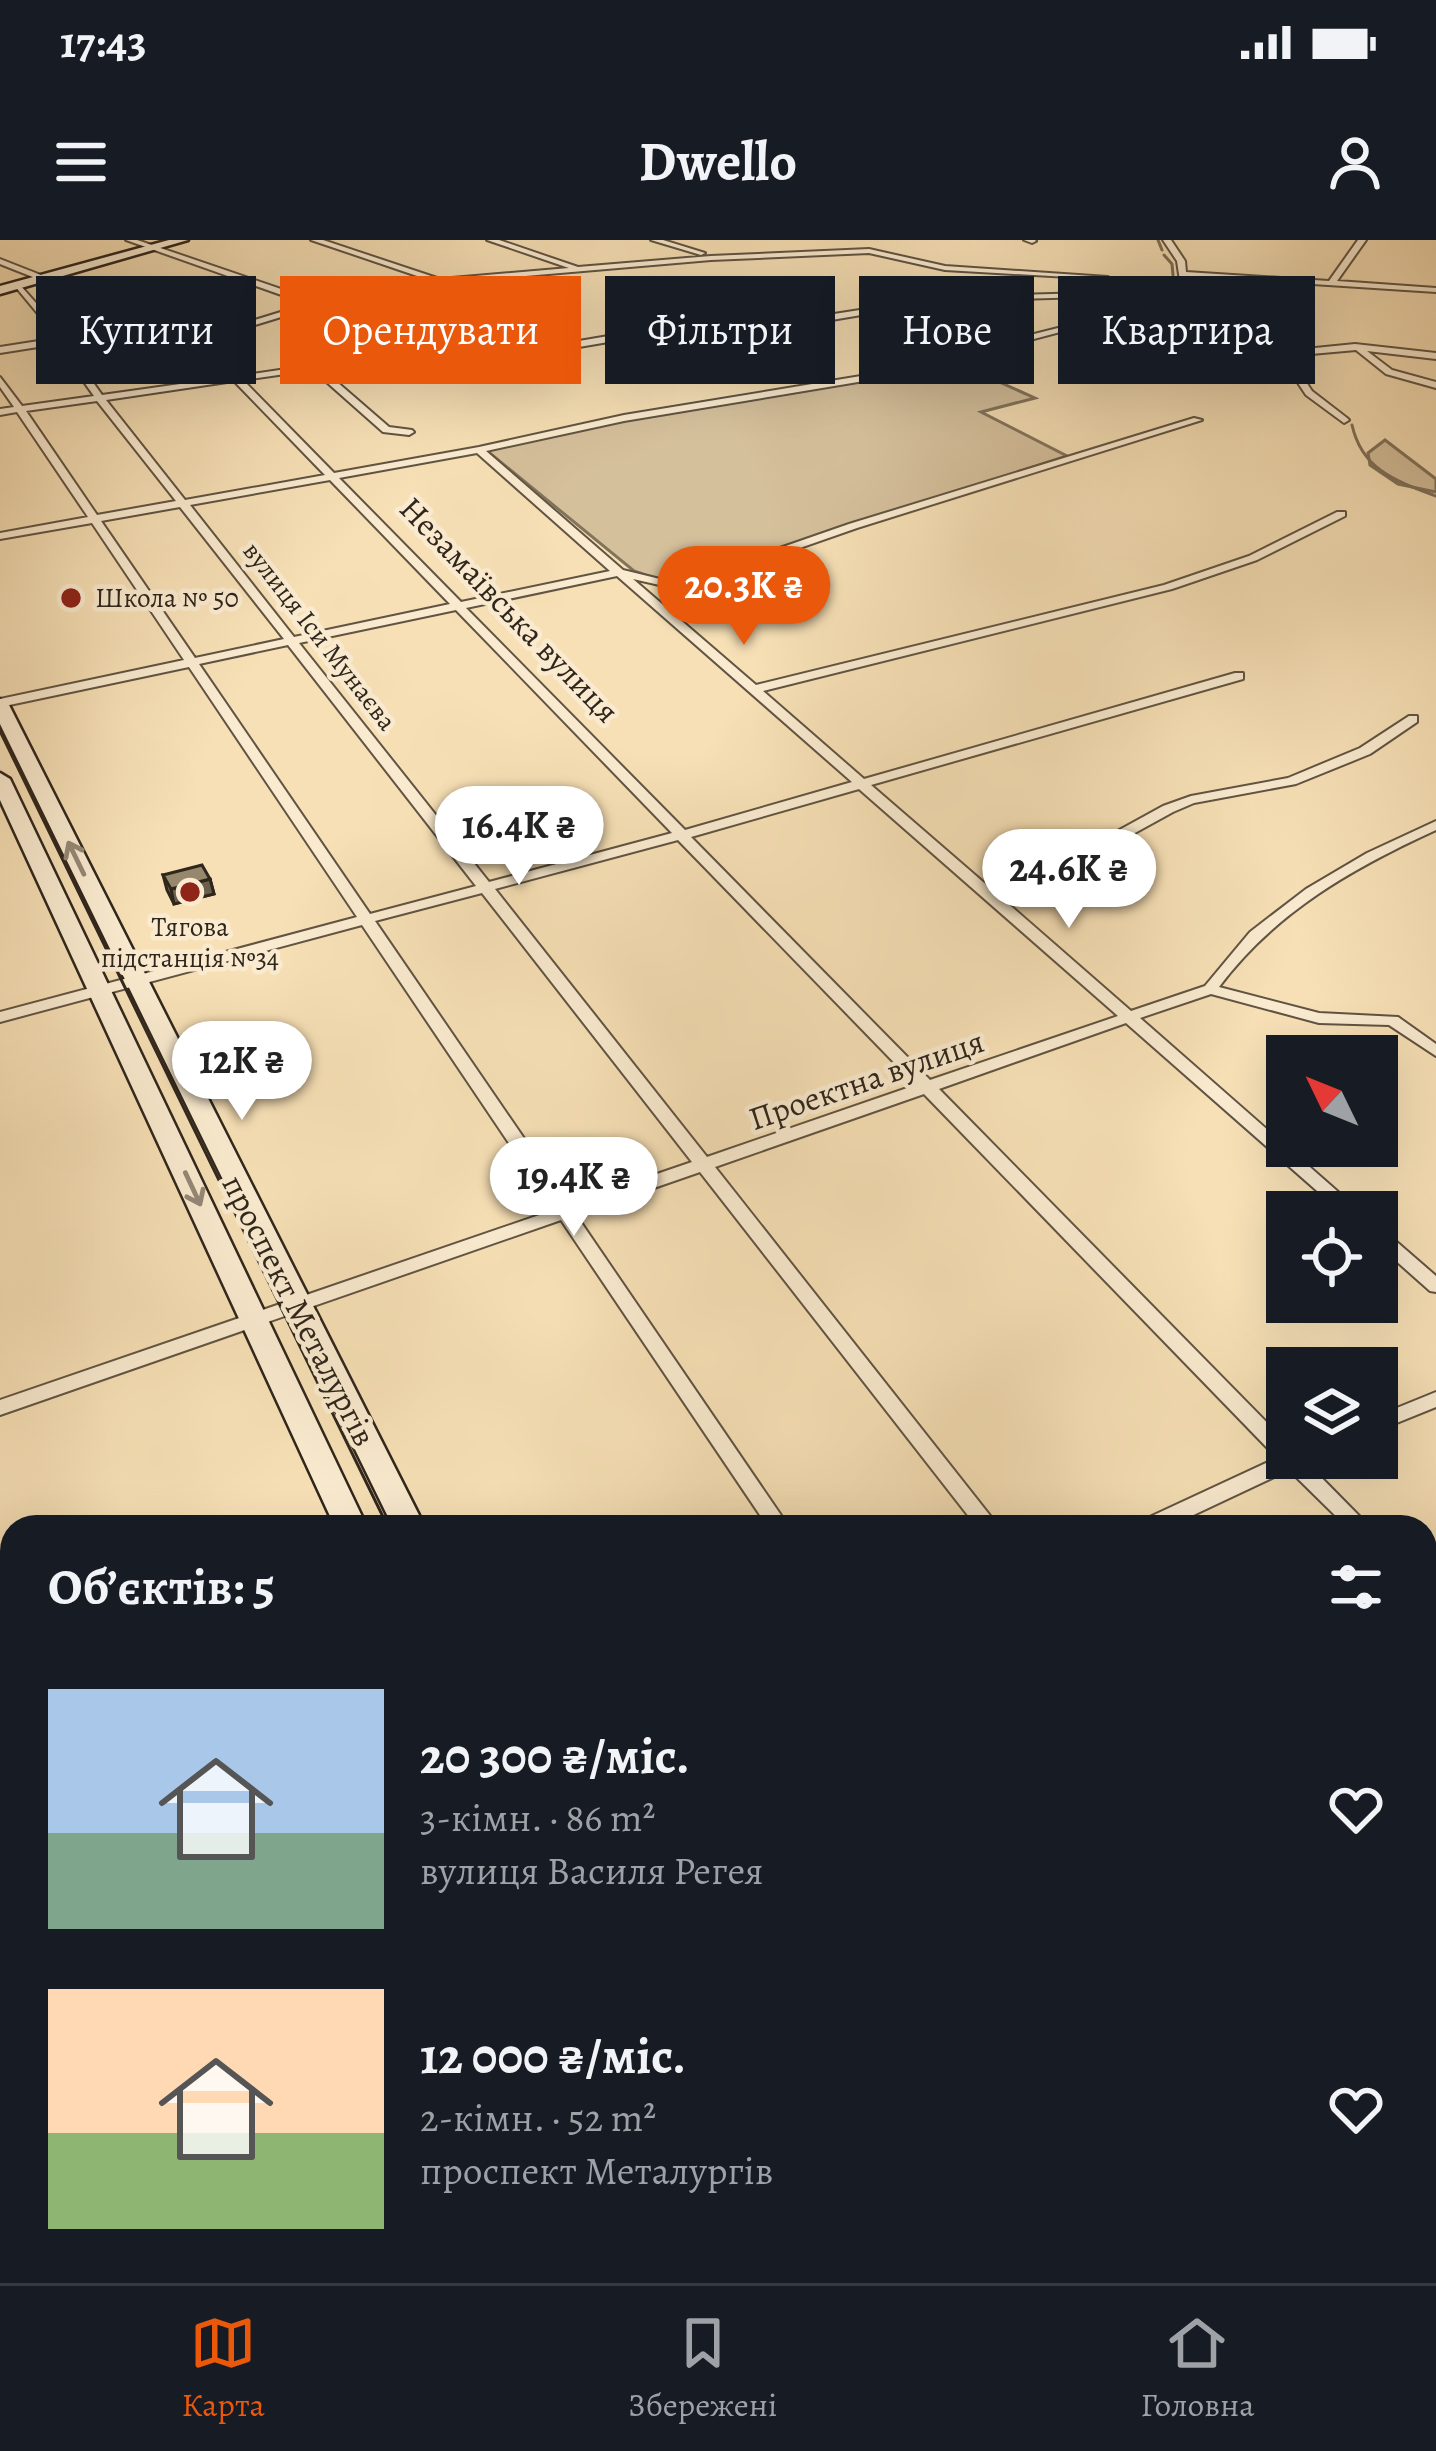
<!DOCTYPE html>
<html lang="uk">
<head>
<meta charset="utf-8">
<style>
	body { margin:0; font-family:Alegreya,serif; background:#20242c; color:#f1f3f6; height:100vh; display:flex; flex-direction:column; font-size:45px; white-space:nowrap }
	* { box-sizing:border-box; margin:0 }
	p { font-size:39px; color:#9ea1a6 }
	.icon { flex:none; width:66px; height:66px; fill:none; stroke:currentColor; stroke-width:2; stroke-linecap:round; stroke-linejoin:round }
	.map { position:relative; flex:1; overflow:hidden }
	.sheet { position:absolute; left:0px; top:1275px; width:1437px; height:768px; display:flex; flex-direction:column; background:#171b24; border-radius:36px 36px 0 0; box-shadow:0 12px 48px #0002 }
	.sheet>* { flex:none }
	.banner { position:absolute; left:36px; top:36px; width:1365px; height:108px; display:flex; gap:24px }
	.needle { width:78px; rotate:313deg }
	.tools { position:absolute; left:1266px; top:795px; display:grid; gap:24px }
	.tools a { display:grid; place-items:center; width:132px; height:132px; border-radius:0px; background:#171b24; box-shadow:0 12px 48px #0002; font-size:60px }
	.price { position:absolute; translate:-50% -102px; padding:0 27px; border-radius:42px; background:#fff; color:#222; font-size:39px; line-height:78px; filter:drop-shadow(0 3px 6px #0008) }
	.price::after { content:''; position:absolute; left:50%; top:72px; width:36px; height:27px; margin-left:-18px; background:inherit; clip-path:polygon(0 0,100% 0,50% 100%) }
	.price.selected { background:#ea580c; color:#fff }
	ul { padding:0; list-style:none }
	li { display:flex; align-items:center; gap:36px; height:300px; padding:0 48px }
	li span { display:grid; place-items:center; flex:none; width:336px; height:240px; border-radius:0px; color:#555 }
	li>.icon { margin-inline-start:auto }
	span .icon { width:144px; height:144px; fill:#fffc; stroke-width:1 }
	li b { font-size:51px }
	h2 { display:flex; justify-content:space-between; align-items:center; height:144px; padding:0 48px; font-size:51px }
	.pill { padding:0 42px; border-radius:0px; background:#171b24; box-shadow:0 12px 48px #0002; font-size:42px; line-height:108px }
	.pill.selected { background:#ea580c; color:#fff }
	.status { display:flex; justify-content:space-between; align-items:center; height:84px; padding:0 60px; background:#171b24; direction:ltr }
	.status svg { height:33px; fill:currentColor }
	header { display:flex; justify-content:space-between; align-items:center; height:156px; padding:0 48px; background:#171b24; font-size:54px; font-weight:700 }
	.menu { display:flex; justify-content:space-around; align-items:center; height:168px; border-top:3px solid #363941; background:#171b24; font-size:33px; color:#9ea1a6 }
	.menu a { display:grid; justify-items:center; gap:6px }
	.menu .selected { color:#ea580c }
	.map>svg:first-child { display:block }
</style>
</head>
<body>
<div class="status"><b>17:43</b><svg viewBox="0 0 49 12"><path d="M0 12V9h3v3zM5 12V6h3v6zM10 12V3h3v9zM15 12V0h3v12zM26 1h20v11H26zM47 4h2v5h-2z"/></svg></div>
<header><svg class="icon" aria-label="menu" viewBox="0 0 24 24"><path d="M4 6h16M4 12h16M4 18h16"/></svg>Dwello<svg class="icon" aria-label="person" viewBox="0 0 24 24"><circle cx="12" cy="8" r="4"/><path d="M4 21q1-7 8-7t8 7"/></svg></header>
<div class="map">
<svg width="1436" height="2043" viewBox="0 0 1436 2043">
	<rect width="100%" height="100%" fill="#f7e0b6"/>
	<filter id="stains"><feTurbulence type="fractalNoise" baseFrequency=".00167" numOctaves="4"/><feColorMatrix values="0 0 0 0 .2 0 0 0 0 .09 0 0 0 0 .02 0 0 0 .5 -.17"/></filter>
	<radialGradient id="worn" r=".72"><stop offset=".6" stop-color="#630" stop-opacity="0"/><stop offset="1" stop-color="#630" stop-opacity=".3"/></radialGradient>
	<path fill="#d5c09c" stroke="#82735c" stroke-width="3" d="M959 124 1035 158 981 172 1067 216 691 339 660 340 634 331 486 210 588 186Z
		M1385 200 1436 239V252L1398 244 1370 225 1368 213Z
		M416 2031H626L611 2043H430Z"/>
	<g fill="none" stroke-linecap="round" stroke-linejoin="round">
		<path stroke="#7e7059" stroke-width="3" d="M1158 0 1162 10
			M1164 15 1172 24 1173 35
			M1180 46 1196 62 1194 75 1263 110 1295 136
			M1352 185C1362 230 1396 241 1436 256"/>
		<defs>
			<path id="street" d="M126 0H137L316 61 429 40 311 0H323L440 39 569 28 487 0H499L578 27 711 16 869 9 945 26 1108 37 1104 39 945 30 869 13 711 20 420 45 317 66 206 100 220 107 239 136 388 114 573 102 632 92 808 78 944 57 1088 53 1180 41 1177 21 1163 0H1171L1185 21 1186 32 1329 41 1358 0H1366L1337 41 1436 48V52L1187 36 1188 42 1220 73 1285 111 1355 104 1436 113V119L1367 111 1392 130 1436 142V148L1386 134 1356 110 1289 116 1312 151 1347 178 1349 180 1344 183 1306 155 1280 116 1214 77 1182 46 1088 57 944 61 808 84 632 98 573 108 388 120 322 129 389 187 412 190 414 192 409 195 383 192 313 130 243 140 334 233 479 207 624 175 958 120 994 104 1094 79 1098 82 1000 108 960 125 624 181 486 211 623 330 664 340 699 336 849 284 1194 178 1202 180 857 288 705 341 664 346 633 339 756 445 1164 345 1249 316 1337 272H1345V276L1257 320 1172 349 763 451 864 539 1235 433H1243V439L871 545 997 654 1074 631 1103 599 1163 566 1191 556 1288 538 1360 508 1409 476H1417V482L1370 514 1296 544 1194 563 1173 572 1113 605 1084 637 1005 661 1131 771 1205 746 1250 692 1306 649 1367 613 1436 581V590C1353 628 1275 672 1219 747L1319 773 1398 777 1436 804V816L1389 785 1319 783 1211 754 1140 778 1361 972H1341L1126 783 939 849 1287 1203V1218H1306L1305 1221 1370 1287H1347L1289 1230 1168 1287H1138L1141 1281 1277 1218 924 854 715 927 999 1287H977L700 932 576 975 789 1287H768L561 980 0 1175V1160L554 970 362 685 0 782V772L357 677 189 427 0 467V459L184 420 92 283 0 299V293L88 277 17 172 0 175V169L14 167 0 147V137L22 166 94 156 57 104 0 113V107L58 98 14 45H20L66 97 151 84 0 24V19L199 97 307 64ZM160 88 214 111 230 137 102 155 65 103ZM234 141 325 235 185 260 106 160ZM97 161 176 261 97 275 26 171ZM477 213 610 331 461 362 339 238ZM330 240 450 364 294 397 190 265ZM180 267 284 399 195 418 101 281ZM617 336 852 542 685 590 466 368ZM456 370 672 593 489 642 299 403ZM288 405 476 646 370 674 199 424ZM859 549 1118 776 930 840 691 597ZM678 600 916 845 707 917 495 649ZM482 653 692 922 569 964 375 681Z
				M651 0H663L705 13 701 15Z
				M1024 0H1035L1036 1 1032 3Z
				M1377 988 1383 990 1436 1036V1052L1430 1051 1377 1004Z
				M1436 1152V1167L1377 1191V1176Z
				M1425 1342 1436 1348V1370L1425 1364Z
				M0 1489 8 1492 12 1501V1556L4 1552 0 1544Z
				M12 1798V1825L0 1830V1803Z
				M126 2031H154L157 2043H129Z"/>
			<path id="secondary" d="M169 0H188L0 54V46Z
				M0 459 9 465 425 1287H393L0 484Z
				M0 533 10 539 367 1287H335L0 560Z
				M673 2031H716L721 2043H678Z"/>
			<path id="primary" d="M1436 1428V1467L1425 1471V1432Z
				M704 2031H763L758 2043H699Z"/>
		</defs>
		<use href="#street" stroke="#615442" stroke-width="4"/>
		<use href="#secondary" stroke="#2f261c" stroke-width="5"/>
		<use href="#primary" stroke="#2f261c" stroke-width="4"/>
		<use href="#street" fill="#faebd0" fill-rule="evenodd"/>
		<use href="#secondary" fill="#faebd0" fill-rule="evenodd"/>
		<use href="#primary" fill="#f7e0b6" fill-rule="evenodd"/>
		<path stroke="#2f261c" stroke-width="3" d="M0 491 388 1287"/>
		<path stroke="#2f261c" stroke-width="4.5" d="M428 2031 434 2043
			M638 2043 649 2031"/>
	</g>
	<path fill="#82745d" stroke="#2f261c" stroke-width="3" d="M163 635 210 639 214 654 174 664 167 650Z"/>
	<path fill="#6a5e4c" stroke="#2f261c" stroke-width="3" d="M210 639 214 654 174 664 171 649Z"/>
	<path fill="#97876c" stroke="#2f261c" stroke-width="3" d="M202 625 210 639 171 649 163 635Z"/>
	<defs><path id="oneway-shaft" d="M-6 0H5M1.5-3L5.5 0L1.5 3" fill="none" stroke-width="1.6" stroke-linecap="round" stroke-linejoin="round" transform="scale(3)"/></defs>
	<g stroke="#948876">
		<use href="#oneway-shaft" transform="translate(76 618) rotate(-116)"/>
		<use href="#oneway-shaft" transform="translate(193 949) rotate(65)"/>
	</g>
	<g fill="#8f2418" stroke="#faebd0" stroke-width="4.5">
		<circle cx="71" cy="358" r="12"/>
		<circle cx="190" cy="652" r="12"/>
	</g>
	<g text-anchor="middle" stroke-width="9" stroke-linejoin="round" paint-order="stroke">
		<g font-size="27" fill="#2f261c" stroke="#faebd0" text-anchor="start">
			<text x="95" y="367">Школа № 50</text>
			<text x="190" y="696" text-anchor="middle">Тягова<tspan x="190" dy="31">пiдстанцiя №34</tspan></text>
		</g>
		<g font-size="27" fill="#2f261c" stroke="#faebd0">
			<text transform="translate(320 396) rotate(52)" y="9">вулиця Іси Мунаєва</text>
		</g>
		<g font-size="33" fill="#2f261c" stroke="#faebd0">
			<text transform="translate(510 369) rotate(46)" y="12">Незамаївська вулиця</text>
			<text transform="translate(866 839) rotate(-19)" y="12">Проектна вулиця</text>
			<text transform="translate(300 1070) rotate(63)" y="12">проспект Металургів</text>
		</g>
	</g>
	<rect width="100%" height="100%" filter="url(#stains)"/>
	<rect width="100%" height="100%" fill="url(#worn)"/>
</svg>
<div class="tools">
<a><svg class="needle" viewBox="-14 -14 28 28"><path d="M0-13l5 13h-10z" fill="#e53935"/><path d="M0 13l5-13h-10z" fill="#9ea1a6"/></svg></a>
<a><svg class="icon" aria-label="locate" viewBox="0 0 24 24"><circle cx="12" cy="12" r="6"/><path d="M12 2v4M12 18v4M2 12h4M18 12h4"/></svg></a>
<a><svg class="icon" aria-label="layers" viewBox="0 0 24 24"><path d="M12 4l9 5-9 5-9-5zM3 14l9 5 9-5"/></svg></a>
</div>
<b class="price selected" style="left:744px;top:408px">20.3K ₴</b>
<b class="price" style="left:519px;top:648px">16.4K ₴</b>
<b class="price" style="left:1069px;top:691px">24.6K ₴</b>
<b class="price" style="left:242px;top:883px">12K ₴</b>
<b class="price" style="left:574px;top:999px">19.4K ₴</b>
<div class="banner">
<a class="pill">Купити</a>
<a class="pill selected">Орендувати</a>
<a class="pill">Фільтри</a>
<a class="pill">Нове</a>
<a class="pill">Квартира</a>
</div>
<section class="sheet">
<h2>Об’єктів: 5<svg class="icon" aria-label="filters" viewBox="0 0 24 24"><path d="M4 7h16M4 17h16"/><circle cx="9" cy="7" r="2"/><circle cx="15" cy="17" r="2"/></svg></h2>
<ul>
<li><span style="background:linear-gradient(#a9c7e8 60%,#7fa58c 0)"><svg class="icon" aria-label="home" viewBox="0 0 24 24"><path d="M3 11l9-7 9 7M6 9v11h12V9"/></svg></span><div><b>20 300 ₴/міс.</b><p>3-кімн. · 86 m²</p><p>вулиця Василя Регея</p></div><svg class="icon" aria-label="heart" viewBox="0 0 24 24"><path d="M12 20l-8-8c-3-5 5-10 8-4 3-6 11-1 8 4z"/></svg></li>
<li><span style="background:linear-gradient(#ffd9b3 60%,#8fb573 0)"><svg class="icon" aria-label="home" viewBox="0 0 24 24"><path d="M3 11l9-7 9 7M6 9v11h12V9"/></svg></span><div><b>12 000 ₴/міс.</b><p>2-кімн. · 52 m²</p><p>проспект Металургів</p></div><svg class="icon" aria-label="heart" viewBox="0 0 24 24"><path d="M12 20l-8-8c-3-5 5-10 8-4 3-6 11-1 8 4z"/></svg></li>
</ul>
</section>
</div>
<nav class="menu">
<a class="selected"><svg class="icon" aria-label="map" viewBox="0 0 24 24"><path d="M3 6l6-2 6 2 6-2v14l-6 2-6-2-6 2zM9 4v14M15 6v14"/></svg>Карта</a>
<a><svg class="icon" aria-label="saved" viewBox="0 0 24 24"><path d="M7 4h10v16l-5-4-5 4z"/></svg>Збережені</a>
<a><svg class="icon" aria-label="home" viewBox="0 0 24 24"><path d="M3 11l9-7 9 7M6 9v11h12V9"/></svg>Головна</a>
</nav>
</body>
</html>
